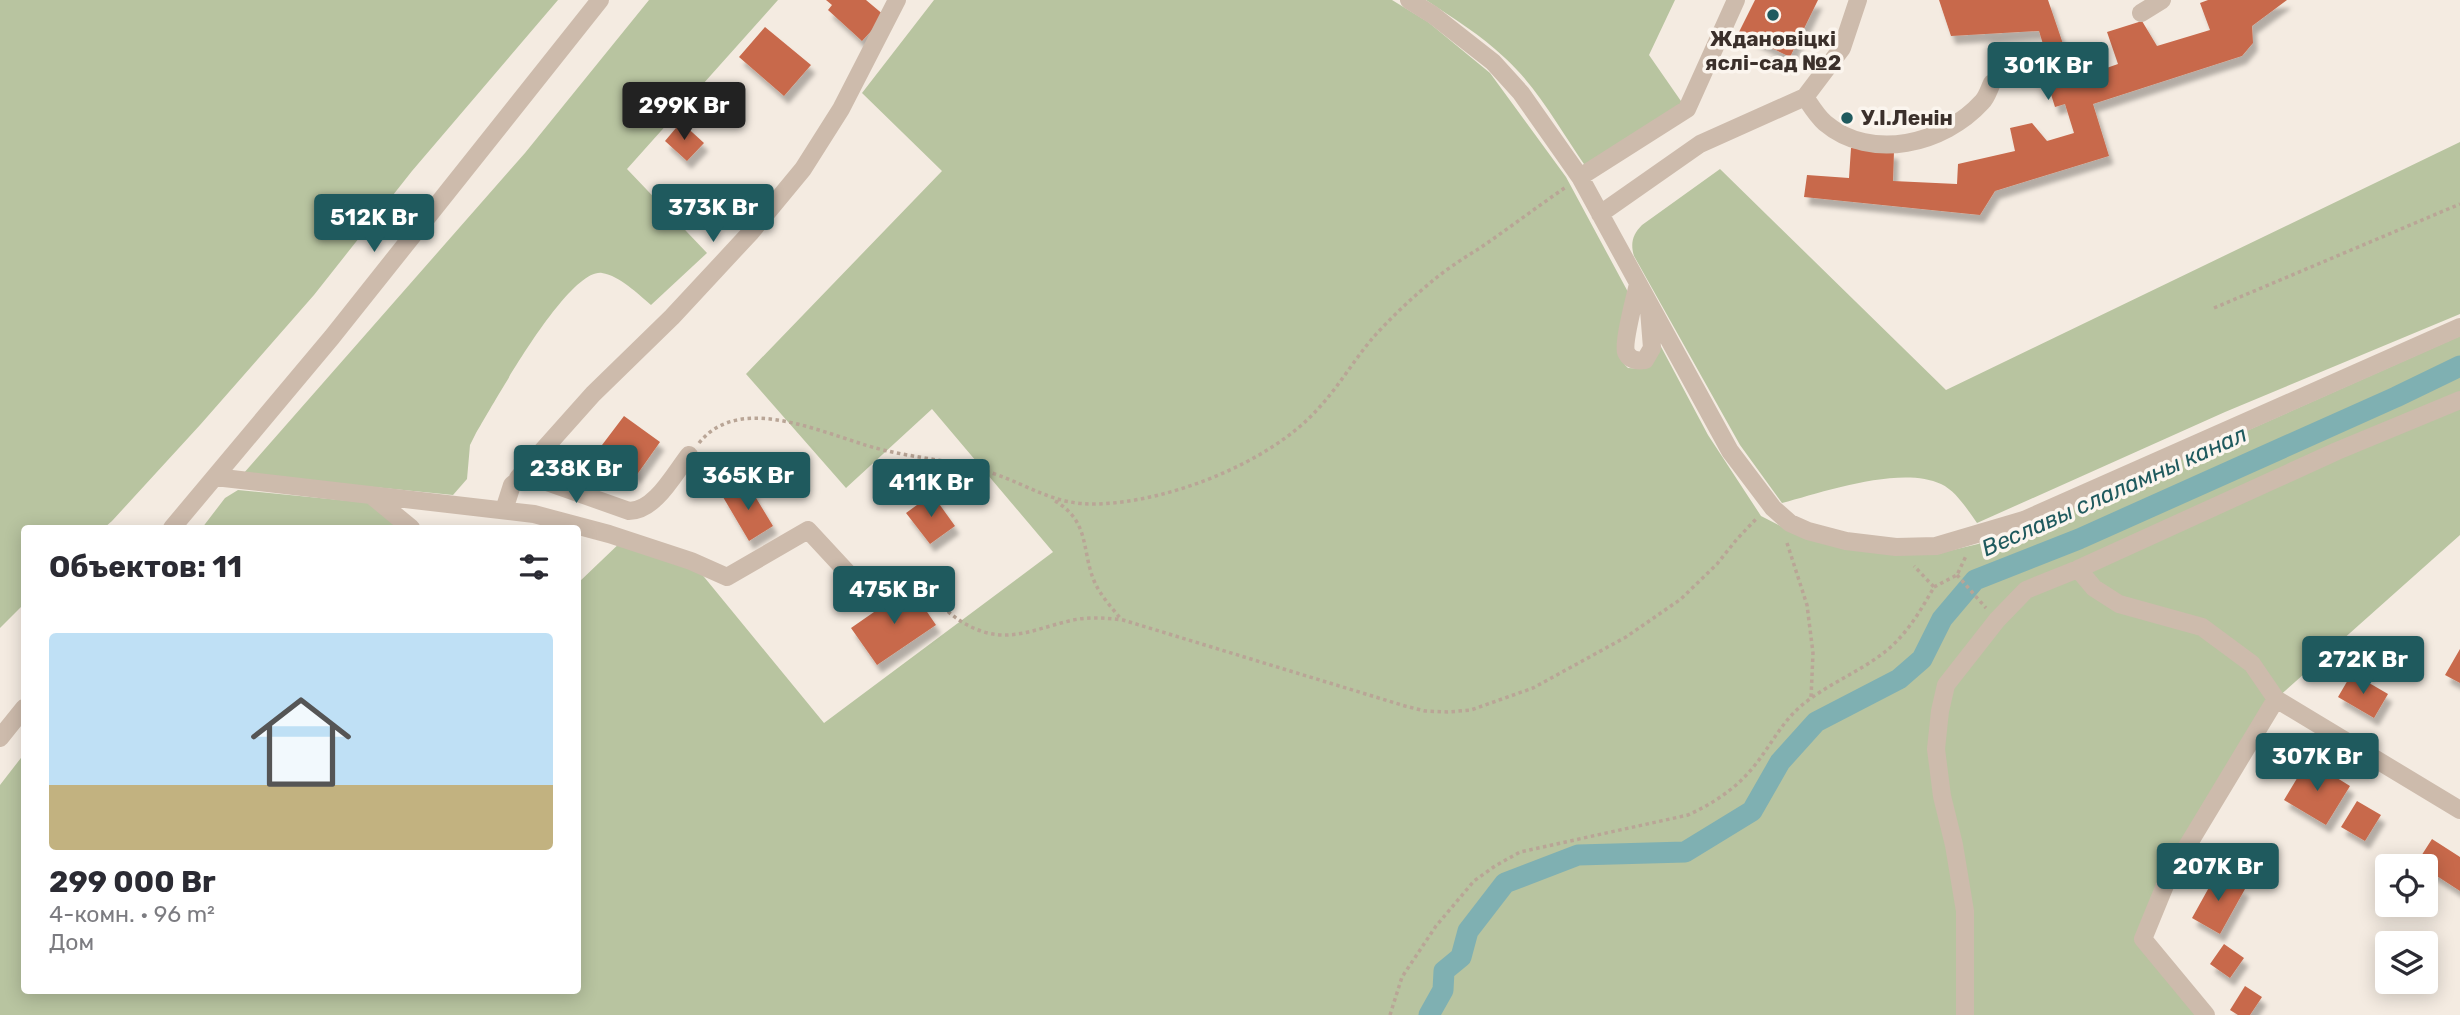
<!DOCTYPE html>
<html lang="ru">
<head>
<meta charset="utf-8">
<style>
	body { margin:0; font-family:Rubik,sans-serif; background:#f2f2f3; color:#2b2b33; height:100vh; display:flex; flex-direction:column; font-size:26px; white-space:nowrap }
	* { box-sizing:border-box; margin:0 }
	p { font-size:23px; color:#7c7c81 }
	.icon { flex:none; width:38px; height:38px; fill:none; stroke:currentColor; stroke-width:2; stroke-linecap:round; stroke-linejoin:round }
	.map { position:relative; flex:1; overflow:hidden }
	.drawer { position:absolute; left:21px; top:525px; width:560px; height:469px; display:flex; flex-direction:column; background:#fff; border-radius:7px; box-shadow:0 4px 18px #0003 }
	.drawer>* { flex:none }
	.tools { position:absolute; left:2375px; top:854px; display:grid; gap:14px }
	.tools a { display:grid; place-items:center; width:63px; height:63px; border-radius:7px; background:#fff; box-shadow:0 4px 18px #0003; font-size:35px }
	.price { position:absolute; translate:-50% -60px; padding:0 16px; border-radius:7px; background:#1f5a5e; color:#fff; font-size:23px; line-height:46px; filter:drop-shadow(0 2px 4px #0008) }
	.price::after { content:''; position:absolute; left:50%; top:42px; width:21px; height:16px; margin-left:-10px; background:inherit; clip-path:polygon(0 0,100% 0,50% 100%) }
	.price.current { background:#222; color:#fff }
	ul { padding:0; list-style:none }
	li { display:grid; align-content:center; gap:14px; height:371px; padding:0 28px }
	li+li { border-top:2px solid #e1e1e2 }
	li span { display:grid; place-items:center; height:217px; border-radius:7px; color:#555 }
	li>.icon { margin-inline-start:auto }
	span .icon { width:126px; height:126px; fill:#fffc; stroke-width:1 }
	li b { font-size:30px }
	h2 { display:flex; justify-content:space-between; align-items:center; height:84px; padding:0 28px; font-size:30px }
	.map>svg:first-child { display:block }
</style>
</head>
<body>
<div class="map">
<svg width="2460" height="1015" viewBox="0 0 2460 1015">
	<defs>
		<filter id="shadow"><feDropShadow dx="4.5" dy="8" stdDeviation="2" flood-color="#0004"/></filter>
	</defs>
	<rect width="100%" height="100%" fill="#f4ebe1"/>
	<path fill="#b8c4a0" d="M0 0H558L412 171 314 295 200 425 112 521 104 528H24V604L0 628Z
		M649 0H778L627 169 707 253 651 305C638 294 620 276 602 273 568 268 494 403 476 433L470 445 467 479 453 495 243 474 525 153Z
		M934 0H1392L1428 22 1490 73 1566 177 1628 292 1618 345C1618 355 1621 361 1628 368L1644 369C1655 361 1657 354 1658 341L1708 435 1761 516 1804 538 1844 549 1897 555 1936 554 1978 544 2075 507 2460 336V396L2336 448 2077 566 2024 588 1994 617 1939 688 1946 685 1997 620 2026 590 2078 571C2116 617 2148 608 2199 627 2225 637 2247 663 2265 683L2252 663 2203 626 2120 602 2096 586 2081 569 2338 454 2460 404V535L2276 699 2168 878 2143 939 2206 1015H0V785L24 754V990H578V583L624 539 691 561 824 723 1053 552 932 409 846 488 746 374 942 171 862 93Z
		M1426 0H1675L1649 55 1683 104 1586 167C1561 131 1538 88 1505 58 1481 35 1453 18 1426 0Z
		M2460 142V314L2225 412 1977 523C1967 509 1956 491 1941 484 1901 465 1823 492 1782 503L1740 445 1634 256C1630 243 1633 234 1642 225L1720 169 1946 390Z
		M238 490 370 503 398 528H202L225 498Z"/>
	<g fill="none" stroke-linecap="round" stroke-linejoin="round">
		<path stroke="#7fb0b2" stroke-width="21" d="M1429 1015 1443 990 1444 971 1461 957 1468 931 1505 883 1578 855 1685 852 1752 811 1780 762 1816 722 1899 679 1922 659 1942 619 1975 580 2079 539 2396 397 2460 366"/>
	</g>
	<path fill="#c8694b" filter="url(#shadow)" d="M826 0H866L885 16 862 41 828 10 832 5Z
		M1755 0H1818L1790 57 1739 32Z
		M1939 0H2048L2075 79 2118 64 2107 32 2142 21 2157 46 2210 30 2200 3 2208 0H2287L2252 26 2253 43 2242 56 2093 104 2109 156 1995 191 1980 215 1804 197 1807 175 1849 178 1851 148 1894 151 1893 181 1957 184 1958 164 2015 151 2010 128 2032 123 2047 141 2074 133 2065 104 2055 107 2043 69 2050 67 2039 31 1951 36Z
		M765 27 811 65 784 96 739 57Z
		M681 122 704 143 687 161 665 141Z
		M624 416 660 442 636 476 599 449Z
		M747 483 773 526 749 541 723 497Z
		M932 494 955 526 930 544 906 513Z
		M910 587 936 625 877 665 851 628Z
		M2460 649V683L2445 675Z
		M2352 673 2388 694 2374 718 2338 697Z
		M2308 760 2350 786 2326 825 2284 800Z
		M2357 801 2381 815 2365 841 2341 827Z
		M2432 839 2460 857V891L2426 869V866L2416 864Z
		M2217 873 2245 889 2220 934 2192 918Z
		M2224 944 2244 958 2230 978 2210 964Z
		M2245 986 2262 997 2250 1015H2238L2230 1010Z"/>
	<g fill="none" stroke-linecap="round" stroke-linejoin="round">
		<path stroke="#b9a596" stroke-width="3.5" stroke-dasharray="3.5 3.5" stroke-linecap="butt" d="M2214 308 2460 204
			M699 443C743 388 834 440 888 451 922 459 958 461 992 473 1031 486 1053 505 1097 504 1168 502 1267 464 1316 411 1337 389 1352 363 1371 340 1389 319 1415 295 1436 278 1450 267 1465 257 1480 248 1509 228 1537 207 1566 187
			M1055 501C1091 522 1081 552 1095 583 1101 596 1112 608 1121 619
			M1787 543 1807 605 1813 653 1811 698
			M1957 575 1986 608
			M1934 587 1957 575 1966 556
			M886 589C892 584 901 576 908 574 926 572 932 596 942 606 954 618 968 627 984 632 1017 642 1047 624 1079 619 1094 617 1108 618 1123 620L1405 706 1425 711 1448 712 1471 710 1533 688 1626 637 1681 599 1717 564 1737 539 1757 518
			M1390 1015 1402 977 1436 926 1474 881 1495 866 1520 852 1688 815C1714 803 1737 788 1755 765 1771 745 1782 722 1801 706 1827 684 1860 672 1886 651 1907 634 1921 610 1934 587L1914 566"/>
		<path stroke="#cdbbac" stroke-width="18" d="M1409 0 1433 15 1493 62 1521 93 1580 177 1730 451 1773 508 1790 523 1808 531 1846 541 1896 547 1936 546 2024 520 2460 327
			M2141 13 2162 0
			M1805 97 1842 48 1858 0
			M1580 177 1687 109 1736 0
			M1600 214 1700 144 1805 97C1811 106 1817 116 1825 123 1871 162 1944 144 1982 102 1987 97 1989 89 1992 83
			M1638 284C1635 297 1623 342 1626 352 1630 361 1638 361 1645 360L1652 348 1649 310
			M2460 400 2337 451 2078 569 2094 588 2119 604 2202 627 2252 664 2276 699 2460 810
			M215 477 534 514 609 534 691 561 727 577 808 530 872 599
			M518 478 593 394 672 317 751 232 803 169 841 109 897 0
			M371 495 411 528
			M504 510 512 485 523 476H530L629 511C655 511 674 474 689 455
			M172 528 332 337 600 0
			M0 738 24 708
			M1965 1015V911L1954 845 1942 796 1936 749 1940 711 1946 685 1997 620 2026 590 2078 569
			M2206 1015 2143 939 2168 878 2276 699"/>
	</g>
	<g fill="#1f5a5e" stroke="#fbf5ee" stroke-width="2.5">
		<circle cx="1773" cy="15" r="7"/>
		<circle cx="1847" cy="118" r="7"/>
	</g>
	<g text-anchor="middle" stroke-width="7" stroke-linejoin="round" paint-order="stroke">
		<g font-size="21" font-weight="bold" fill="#3b302b" stroke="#fbf5ee">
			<text x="1773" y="46">Ждановіцкі<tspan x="1773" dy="24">яслі-сад №2</tspan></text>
			<text x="1861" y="125" text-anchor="start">У.І.Ленін</text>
		</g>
		<g font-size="23" font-style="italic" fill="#1f5a5e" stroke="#fbf5ee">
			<text transform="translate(2114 491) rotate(-24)" y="8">Веславы слаламны канал</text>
		</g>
	</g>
</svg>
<div class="tools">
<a><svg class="icon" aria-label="locate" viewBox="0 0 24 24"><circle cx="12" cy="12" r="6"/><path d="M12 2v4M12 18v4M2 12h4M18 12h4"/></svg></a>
<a><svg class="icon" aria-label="layers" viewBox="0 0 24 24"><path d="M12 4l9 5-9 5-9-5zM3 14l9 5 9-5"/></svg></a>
</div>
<b class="price" style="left:2048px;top:102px">301K Br</b>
<b class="price current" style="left:684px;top:142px">299K Br</b>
<b class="price" style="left:713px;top:244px">373K Br</b>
<b class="price" style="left:374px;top:254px">512K Br</b>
<b class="price" style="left:576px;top:505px">238K Br</b>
<b class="price" style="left:748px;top:512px">365K Br</b>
<b class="price" style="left:931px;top:519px">411K Br</b>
<b class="price" style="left:894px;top:626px">475K Br</b>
<b class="price" style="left:2363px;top:696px">272K Br</b>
<b class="price" style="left:2317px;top:793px">307K Br</b>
<b class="price" style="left:2218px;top:903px">207K Br</b>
<section class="drawer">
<h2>Объектов: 11<svg class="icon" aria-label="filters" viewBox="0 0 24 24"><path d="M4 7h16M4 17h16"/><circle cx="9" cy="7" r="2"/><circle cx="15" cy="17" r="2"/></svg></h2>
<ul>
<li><span style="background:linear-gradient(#bfe0f5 70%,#c2b280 0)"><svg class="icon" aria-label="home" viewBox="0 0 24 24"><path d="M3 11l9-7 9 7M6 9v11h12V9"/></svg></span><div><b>299 000 Br</b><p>4-комн. · 96 m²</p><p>Дом</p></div></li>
</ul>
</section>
</div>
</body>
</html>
